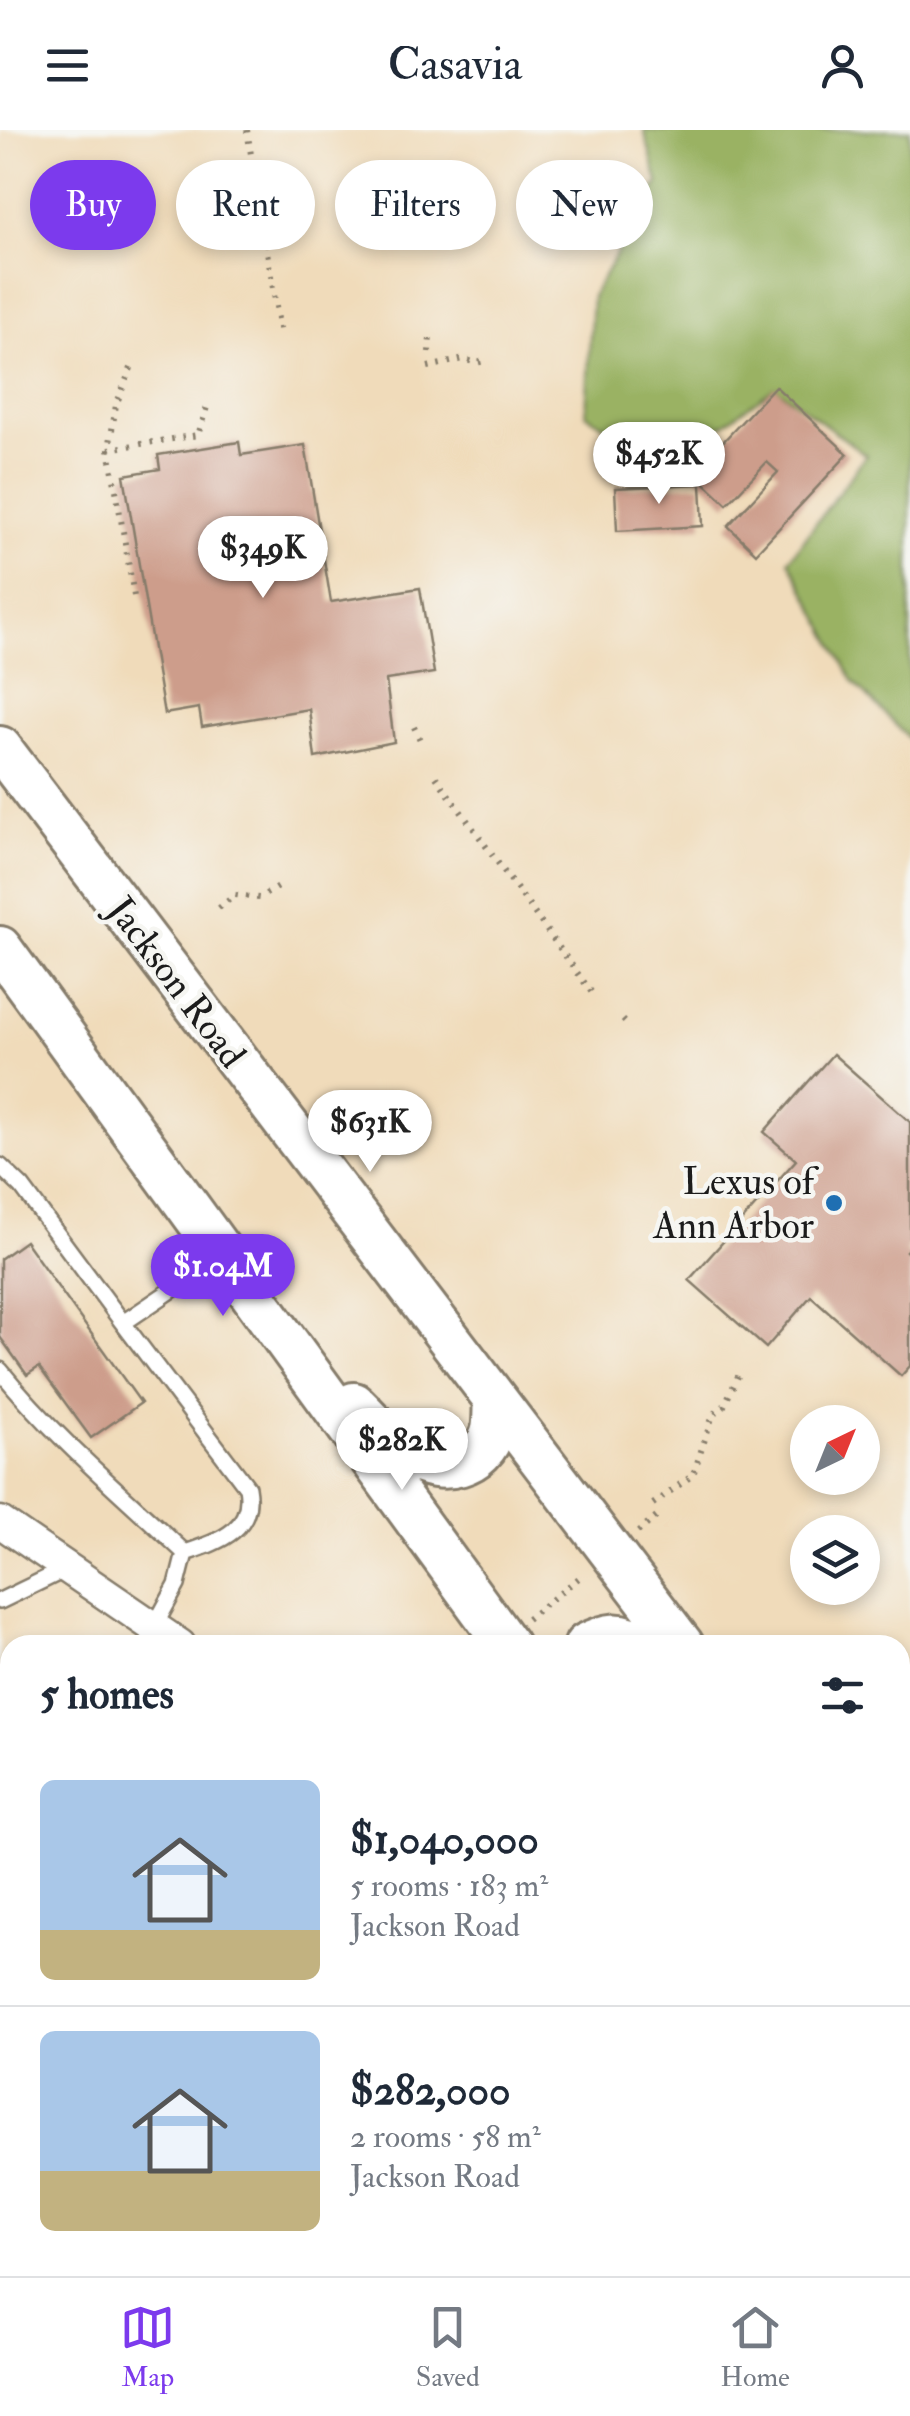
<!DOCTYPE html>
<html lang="en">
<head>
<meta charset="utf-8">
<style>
	body { margin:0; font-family:"IM FELL Double Pica",serif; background:#f6f6f7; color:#1f2937; height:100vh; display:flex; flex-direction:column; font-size:38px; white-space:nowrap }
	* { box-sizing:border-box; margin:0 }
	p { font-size:32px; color:#747a83 }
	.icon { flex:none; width:55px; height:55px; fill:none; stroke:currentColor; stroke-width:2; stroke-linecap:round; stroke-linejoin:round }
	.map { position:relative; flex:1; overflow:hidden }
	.side { position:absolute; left:0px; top:1505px; width:910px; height:642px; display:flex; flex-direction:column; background:#fff; border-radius:30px 30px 0 0; box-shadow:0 5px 15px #0003 }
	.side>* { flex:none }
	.hud { position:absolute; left:30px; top:30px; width:850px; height:90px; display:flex; gap:20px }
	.needle { width:65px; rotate:43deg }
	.fabs { position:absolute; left:790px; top:1275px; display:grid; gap:20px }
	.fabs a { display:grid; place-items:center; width:90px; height:90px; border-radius:50%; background:#fff; box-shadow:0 5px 15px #0003; font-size:50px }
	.price { position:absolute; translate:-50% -85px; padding:0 22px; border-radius:35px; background:#fff; color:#222; font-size:32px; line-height:65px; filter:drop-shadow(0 2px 5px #0008) }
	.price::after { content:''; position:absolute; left:50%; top:60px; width:30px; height:22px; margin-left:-15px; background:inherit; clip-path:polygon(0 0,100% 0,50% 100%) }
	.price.current { background:#7c3aed; color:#fff }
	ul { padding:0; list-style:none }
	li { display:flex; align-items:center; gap:30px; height:250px; padding:0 40px }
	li+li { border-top:2px solid #e0e1e3 }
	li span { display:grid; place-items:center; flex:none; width:280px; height:200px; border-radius:15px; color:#555 }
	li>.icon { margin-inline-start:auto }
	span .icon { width:120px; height:120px; fill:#fffc; stroke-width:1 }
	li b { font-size:42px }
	h2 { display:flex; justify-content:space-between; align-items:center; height:120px; padding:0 40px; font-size:42px }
	.tag { padding:0 35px; border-radius:45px; background:#fff; box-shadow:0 5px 15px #0003; font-size:35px; line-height:90px }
	.tag.current { background:#7c3aed; color:#fff }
	header { display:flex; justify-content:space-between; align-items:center; height:130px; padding:0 40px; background:#fff; font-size:45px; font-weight:600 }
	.tabs { display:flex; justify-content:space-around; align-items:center; height:140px; border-top:2px solid #e0e1e3; background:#fff; font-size:28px; color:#747a83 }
	.tabs a { display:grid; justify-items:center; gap:5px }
	.tabs .current { color:#7c3aed }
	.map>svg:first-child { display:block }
</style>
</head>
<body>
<header><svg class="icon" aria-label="menu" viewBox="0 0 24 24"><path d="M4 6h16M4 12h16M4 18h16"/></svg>Casavia<svg class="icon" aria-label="person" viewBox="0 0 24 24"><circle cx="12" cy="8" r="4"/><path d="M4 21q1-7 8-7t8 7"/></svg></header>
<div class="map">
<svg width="910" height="2146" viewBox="0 0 910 2146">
	<rect width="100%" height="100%" fill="#f6f6f2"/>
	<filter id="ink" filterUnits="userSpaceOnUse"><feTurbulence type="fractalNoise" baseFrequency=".01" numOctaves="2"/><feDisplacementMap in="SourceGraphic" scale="20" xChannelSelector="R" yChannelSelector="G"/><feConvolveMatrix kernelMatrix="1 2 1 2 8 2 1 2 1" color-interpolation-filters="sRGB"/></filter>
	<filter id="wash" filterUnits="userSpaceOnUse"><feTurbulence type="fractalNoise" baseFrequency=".0048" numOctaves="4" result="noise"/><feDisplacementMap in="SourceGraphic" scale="40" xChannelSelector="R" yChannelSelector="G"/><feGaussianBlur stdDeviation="2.25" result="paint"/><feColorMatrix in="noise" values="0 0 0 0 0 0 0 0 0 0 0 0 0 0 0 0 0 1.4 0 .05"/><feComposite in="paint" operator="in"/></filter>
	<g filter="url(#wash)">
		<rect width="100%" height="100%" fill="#f0dbba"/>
		<path fill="#9ab264" stroke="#5b6740" stroke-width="2.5" d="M644 0H910V610L853 551 789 430 866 325 775 257 667 335 586 284 592 166 658 53Z"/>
		<g id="blocks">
			<path fill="#cd9d8b" d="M775 256 848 324 756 423 728 396 778 342 767 332 727 374 694 343Z
				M239 312 241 325 305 315 331 472 420 458 434 543 386 550 394 612 315 628 309 579 202 597 199 578 164 584 124 345 160 339 158 325Z
				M701 354 703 396 617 401 615 358Z
				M833 924 910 992V1117L906 1121 910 1125V1236L901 1246 811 1166 766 1218 689 1150 796 1030 764 1002Z
				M25 1111 141 1273 91 1308 39 1237 27 1245 0 1207V1129Z
				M10 1527V1590L0 1581V1539Z
				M0 1585 10 1595V1619L0 1629Z
				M465 2138H647L639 2146H474Z"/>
		</g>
	</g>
	<g filter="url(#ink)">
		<use href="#blocks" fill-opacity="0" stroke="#867c6b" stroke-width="2.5"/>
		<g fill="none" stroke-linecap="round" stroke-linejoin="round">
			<defs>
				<path id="lane" d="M0 1036 22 1057 123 1193 222 1126
					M123 1193 247 1357C255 1400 220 1411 185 1423
					M0 1240C55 1308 121 1363 185 1423L177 1455 154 1497
					M0 1471 68 1438
					M900 1609 910 1603
					M900 1686 910 1675
					M0 1765 10 1774
					M692 2146 698 2138"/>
				<path id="street" d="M0 1392 180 1515
					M53 2146 61 2138"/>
				<path id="secondary" d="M0 618 682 1515
					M0 818 507 1515
					M354 1274C372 1291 390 1314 411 1327 441 1346 484 1337 493 1300 495 1290 494 1279 495 1269
					M586 1515C606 1505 621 1500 640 1515
					M900 1802 910 1813
					M900 1991 910 2003"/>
			</defs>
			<use href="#lane" stroke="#867c6b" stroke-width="20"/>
			<use href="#street" stroke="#867c6b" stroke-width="35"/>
			<use href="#secondary" stroke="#867c6b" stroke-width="48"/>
			<path stroke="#867c6b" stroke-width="6" stroke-dasharray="2.5 8" stroke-linecap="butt" d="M247 0 280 201
				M429 222 430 206
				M428 237 464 229 476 233 489 230
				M131 238 116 275 109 319 134 466
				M109 319 198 305 209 271
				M414 597 421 612
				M436 647 592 863
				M219 778 235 765 259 768 281 755
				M623 890 625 892
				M653 1374 693 1345 713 1285 724 1276 740 1242
				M638 1402 660 1384
				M527 1489 584 1444
				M0 1706 10 1716
				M446 2139 454 2146
				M440 2146 447 2138"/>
			<use href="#lane" stroke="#fff" stroke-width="15"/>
			<use href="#street" stroke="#fff" stroke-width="30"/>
			<use href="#secondary" stroke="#fff" stroke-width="42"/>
		</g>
	</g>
	<circle fill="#1f6fb2" stroke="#f6f6f2" stroke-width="4" cx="834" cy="1073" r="10"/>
	<g text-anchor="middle" stroke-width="9" stroke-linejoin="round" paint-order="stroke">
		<g font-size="38" fill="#1c1c1c" stroke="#f6f6f2">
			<text transform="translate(177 852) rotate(53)" y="13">Jackson Road</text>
		</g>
		<g font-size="38" fill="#1c1c1c" stroke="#f6f6f2" text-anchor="end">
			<text x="814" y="1064">Lexus of<tspan x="814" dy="44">Ann Arbor</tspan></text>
		</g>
	</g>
</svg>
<div class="fabs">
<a><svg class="needle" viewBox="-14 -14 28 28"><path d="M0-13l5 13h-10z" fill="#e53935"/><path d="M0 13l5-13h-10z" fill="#747a83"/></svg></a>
<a><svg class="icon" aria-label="layers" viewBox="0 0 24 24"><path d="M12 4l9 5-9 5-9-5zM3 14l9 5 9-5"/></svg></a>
</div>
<b class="price" style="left:659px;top:377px">$452K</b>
<b class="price" style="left:263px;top:471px">$349K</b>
<b class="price" style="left:370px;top:1045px">$631K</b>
<b class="price current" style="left:223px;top:1189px">$1.04M</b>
<b class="price" style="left:402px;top:1363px">$282K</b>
<div class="hud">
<a class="tag current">Buy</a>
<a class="tag">Rent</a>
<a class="tag">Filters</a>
<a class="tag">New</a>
</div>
<section class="side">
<h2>5 homes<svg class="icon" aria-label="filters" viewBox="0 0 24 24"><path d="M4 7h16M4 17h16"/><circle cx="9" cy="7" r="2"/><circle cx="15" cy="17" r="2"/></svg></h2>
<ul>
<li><span style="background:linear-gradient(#a9c7e8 75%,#c2b280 0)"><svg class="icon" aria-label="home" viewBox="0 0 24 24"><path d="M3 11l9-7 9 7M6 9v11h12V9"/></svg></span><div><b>$1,040,000</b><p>5 rooms · 183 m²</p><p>Jackson Road</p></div></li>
<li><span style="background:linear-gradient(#a9c7e8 70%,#c2b280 0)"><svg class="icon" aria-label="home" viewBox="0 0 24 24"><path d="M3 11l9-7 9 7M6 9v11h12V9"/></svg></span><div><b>$282,000</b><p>2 rooms · 58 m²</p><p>Jackson Road</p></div></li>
</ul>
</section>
</div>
<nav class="tabs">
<a class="current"><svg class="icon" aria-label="map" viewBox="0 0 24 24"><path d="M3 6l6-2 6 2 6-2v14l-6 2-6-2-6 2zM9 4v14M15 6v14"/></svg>Map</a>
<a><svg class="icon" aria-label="saved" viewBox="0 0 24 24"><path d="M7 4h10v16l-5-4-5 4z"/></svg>Saved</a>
<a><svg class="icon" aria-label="home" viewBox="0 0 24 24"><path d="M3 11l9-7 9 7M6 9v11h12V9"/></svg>Home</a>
</nav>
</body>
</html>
